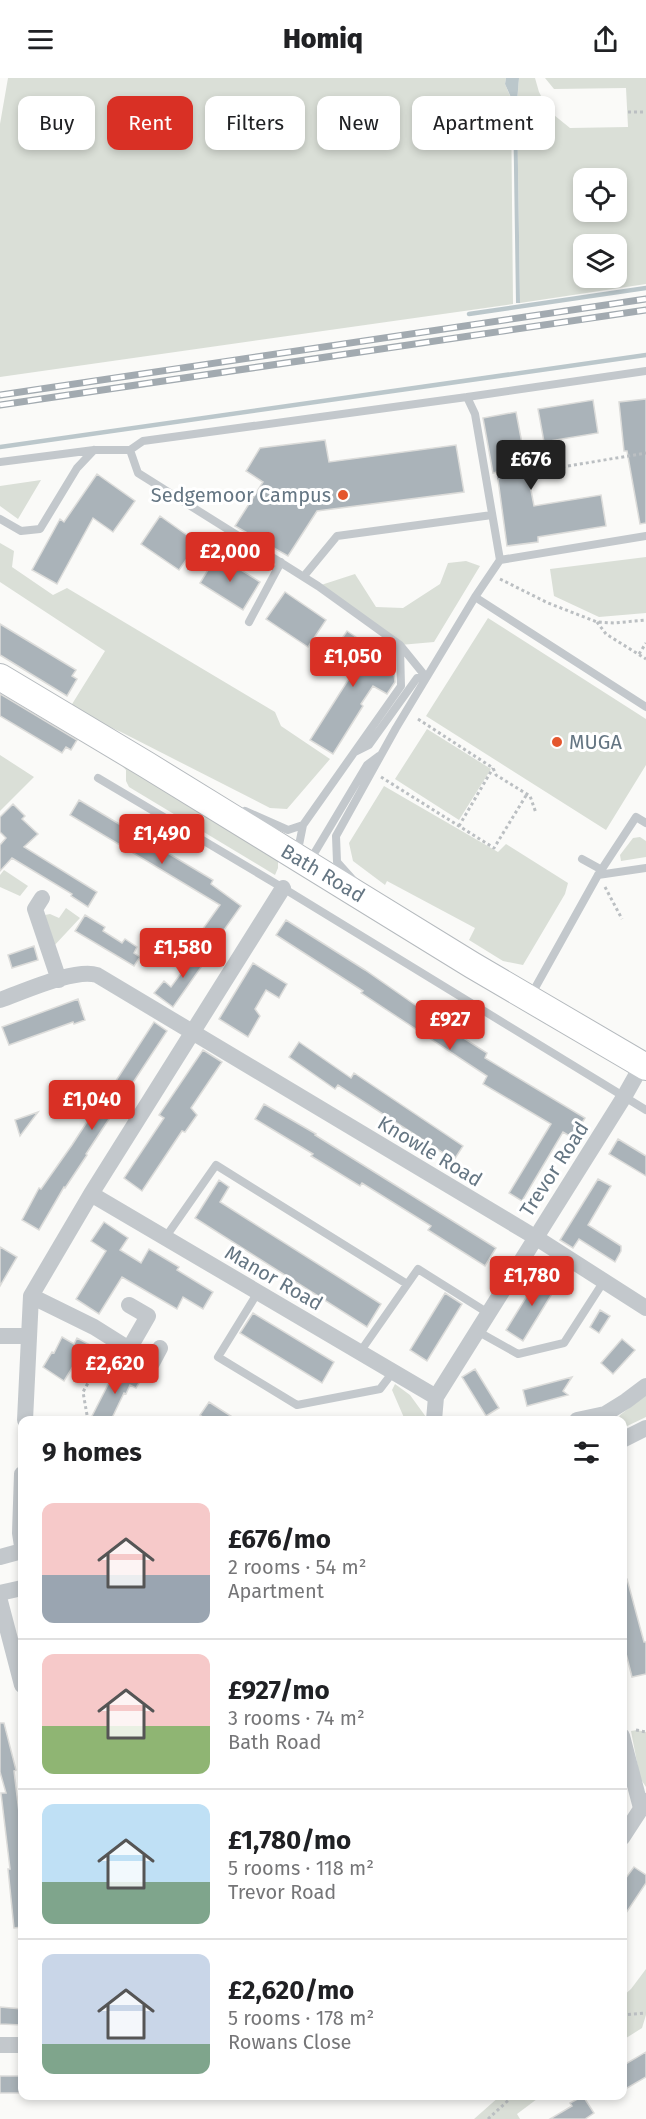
<!DOCTYPE html>
<html lang="en">
<head>
<meta charset="utf-8">
<style>
	body { margin:0; font-family:"Fira Sans",sans-serif; background:#f2f2f2; color:#202124; height:100vh; display:flex; flex-direction:column; font-size:22px; white-space:nowrap }
	* { box-sizing:border-box; margin:0 }
	p { font-size:20px; color:#757577 }
	.icon { flex:none; width:33px; height:33px; fill:none; stroke:currentColor; stroke-width:2; stroke-linecap:round; stroke-linejoin:round }
	.map { position:relative; flex:1; overflow:hidden }
	.side { position:absolute; left:18px; top:1338px; width:609px; height:684px; display:flex; flex-direction:column; background:#fff; border-radius:12px; box-shadow:0 3px 9px #0003 }
	.side>* { flex:none }
	.guide { position:absolute; left:18px; top:18px; width:610px; height:54px; display:flex; gap:12px }
	.tools { position:absolute; left:573px; top:90px; display:grid; gap:12px }
	.tools a { display:grid; place-items:center; width:54px; height:54px; border-radius:12px; background:#fff; box-shadow:0 3px 9px #0003; font-size:30px }
	.price { position:absolute; translate:-50% -51px; padding:0 14px; border-radius:6px; background:#d93025; color:#fff; font-size:20px; line-height:39px; filter:drop-shadow(0 2px 3px #0008) }
	.price::after { content:''; position:absolute; left:50%; top:36px; width:18px; height:14px; margin-left:-9px; background:inherit; clip-path:polygon(0 0,100% 0,50% 100%) }
	.price.active { background:#222; color:#fff }
	ul { padding:0; list-style:none }
	li { display:flex; align-items:center; gap:18px; height:150px; padding:0 24px }
	li+li { border-top:2px solid #e0e0e0 }
	li span { display:grid; place-items:center; flex:none; width:168px; height:120px; border-radius:12px; color:#555 }
	li>.icon { margin-inline-start:auto }
	span .icon { width:72px; height:72px; fill:#fffc; stroke-width:1 }
	li b { font-size:26px }
	h2 { display:flex; justify-content:space-between; align-items:center; height:72px; padding:0 24px; font-size:26px }
	.chip { padding:0 21px; border-radius:12px; background:#fff; box-shadow:0 3px 9px #0003; font-size:21px; line-height:54px }
	.chip.active { background:#d93025; color:#fff }
	header { display:flex; justify-content:space-between; align-items:center; height:78px; padding:0 24px; background:#fff; font-size:27px; font-weight:800 }
	.map>svg:first-child { display:block }
</style>
</head>
<body>
<header><svg class="icon" aria-label="menu" viewBox="0 0 24 24"><path d="M4 6h16M4 12h16M4 18h16"/></svg>Homiq<svg class="icon" aria-label="share" viewBox="0 0 24 24"><path d="M12 15V3M7 8l5-5 5 5M5 13v7h14v-7"/></svg></header>
<div class="map">
<svg width="646" height="2041" viewBox="0 0 646 2041">
	<rect width="100%" height="100%" fill="#fafaf8"/>
	<path fill="#dadfd7" fill-rule="evenodd" d="M8 0H506L505 6 511 20 513 226 0 299V46Z
		M519 0H535L539 14 549 33 570 50 628 49 626 10 554 11 545 0H646V206L520 225 517 24ZM584 100H616V134H584ZM584 166H616V200H584Z
		M41 402 18 441 0 428V408Z
		M0 465 14 473 12 489 53 517 67 510 275 634 281 648 330 681 287 731 270 730 121 654 69 631 105 573 0 504Z
		M646 479V535L599 539 554 518 550 491Z
		M466 483 480 488 434 564 400 567 318 508 355 496 376 529 403 530 440 506 448 485Z
		M488 540 646 641V687L606 752 426 638Z
		M427 651 491 691 459 742 395 701Z
		M0 677 34 699 0 733Z
		M112 677 278 782V790L275 797 129 709 126 703V692Z
		M384 708 498 774 506 766 568 805 565 816 523 887 503 883 469 862 475 850 387 803 385 807 353 783 349 765Z
		M640 759 646 763V779L621 783 620 777 633 760Z
		M4 792 28 808 20 818 0 809V797Z
		M66 830 80 840 52 870 45 837 50 836 59 840Z
		M395 1306 410 1317 426 1339V1342H405L392 1312Z
		M646 1317V1339L623 1350 622 1342H618L620 1337Z
		M637 1652 646 1654V1709L640 1700 631 1653Z
		M646 1891V1937L642 1950 623 1962V1918L631 1911Z
		M500 2018H541L517 2036 520 2041H474Z"/>
	<path fill="#bbc7cb" d="M506 0H519L517 24 520 225H516L513 24 505 6Z"/>
	<g fill="none" stroke-linecap="round" stroke-linejoin="round">
		<path stroke="#bbc7cb" stroke-width="4.5" d="M469 236 646 210
			M0 369 646 277"/>
	</g>
	<path fill="#aab3b9" stroke="#dcdcda" stroke-width="1.5" d="M646 321V445L640 446 627 373H624L619 324Z
		M593 322 598 355 544 364 538 331Z
		M516 334 534 428 601 417 606 448 538 459V464L507 468 497 394 493 395 483 340Z
		M325 362 329 384 456 367 464 414 317 433 288 478 235 448 263 404 246 393 260 370Z
		M97 396 135 423 113 454 93 440 57 506 32 492 60 441 64 444Z
		M160 438 198 465 179 492 141 466Z
		M217 477 260 504 243 532 200 505Z
		M285 514 326 542 308 569 266 541Z
		M0 546 76 592 72 598 77 601 67 618 0 577Z
		M347 553 390 582 385 590 394 595 395 604 387 616 373 608 361 626 363 628 333 676 310 662 352 596 328 581Z
		M0 616 77 662 71 672 66 669 62 675 0 638Z
		M79 722 213 802 211 806 241 828 217 862 202 852 220 827 70 737Z
		M13 726 25 738 22 741 38 756 24 769 97 814 88 829 71 818 72 816 12 780 0 793V767L6 760 0 754V739Z
		M85 837 105 849 103 853 122 865 125 861 137 869 134 875 140 879 134 888 75 853Z
		M286 842 365 892 424 933 423 934 487 975 485 980 585 1040 573 1060 563 1054 522 1123 509 1115 551 1046 483 1006 487 998 361 915 363 913 276 857Z
		M34 868 38 882 12 890 8 877Z
		M201 868 211 875 173 929 154 915 164 903 171 909Z
		M253 885 287 906 279 920 266 912 255 931 260 938 248 959 219 941Z
		M78 921 85 942 74 946 73 944 9 967 2 949Z
		M154 944 167 953 86 1076 87 1077 65 1110 64 1109 39 1152 22 1142 39 1110 41 1111 72 1067 109 1010 110 1012Z
		M299 964 351 1000 354 995 463 1068 454 1082 338 1007 335 1011 289 979Z
		M203 972 222 984 191 1030 197 1037 185 1054 182 1053 142 1113 124 1100 164 1040 159 1037Z
		M264 1026 316 1056 315 1057 496 1170 485 1188 428 1152 431 1148 362 1105 360 1108 311 1078 313 1076 255 1041Z
		M38 1034 20 1058 15 1042Z
		M618 1061 646 1078V1098L609 1076Z
		M598 1101 611 1108 588 1147 621 1168V1173L615 1184 579 1161 573 1170 560 1162Z
		M219 1102 229 1109 220 1124 381 1226 367 1249 195 1140Z
		M104 1144 128 1160 120 1172 141 1185 149 1171 179 1189 177 1192 213 1214 203 1231 183 1219 177 1231 122 1199 99 1236 76 1221 106 1173 91 1163Z
		M0 1169 17 1179 0 1208Z
		M541 1195 558 1206 523 1263 506 1252Z
		M445 1215 462 1226 427 1283 410 1272Z
		M600 1232 610 1238 599 1255 590 1249Z
		M253 1235 334 1284 322 1305 240 1255Z
		M62 1259 74 1266 77 1260 92 1268 85 1280 80 1277 64 1303 43 1289 52 1274 54 1275Z
		M622 1261 635 1272 613 1296 601 1285Z
		M116 1291 128 1298 131 1293 142 1300 136 1310 130 1307 126 1316 124 1315 111 1342H90Z
		M475 1291 499 1330 486 1338 462 1299Z
		M572 1299 563 1313 568 1317 527 1328 523 1312Z
		M209 1324 237 1342H207L200 1337Z
		M627 1501 644 1564H646V1596L632 1599 622 1560V1502Z
		M0 1645H4L16 1692 14 1693 22 1759V1849L14 1850 8 1791H10L1 1715H6L0 1694Z
		M634 1789 646 1797V1805L622 1841V1805Z
		M0 1929 22 1931V1947L0 1946Z
		M646 1974V1999L622 2013V1988Z
		M0 1998H22V2015H0Z
		M583 2018 594 2035 585 2041H550L572 2028 570 2025Z"/>
	<g fill="none" stroke-linecap="round" stroke-linejoin="round">
		<defs>
			<path id="primary" d="M0 599 147 687 472 887 646 989"/>
		</defs>
		<use href="#primary" stroke="#b5babe" stroke-width="28"/>
		<path stroke="#bbbfc2" stroke-width="3" stroke-dasharray="3 3" stroke-linecap="butt" d="M628 34H646
			M497 400 646 375
			M500 501 548 525 597 544 614 545 646 542
			M597 544 606 556 646 581
			M639 576 646 565
			M418 641 493 690 496 697 530 718 536 735
			M381 699 494 770 527 716
			M459 748 493 690
			M605 809 622 841
			M87 1337 83 1314 93 1296 100 1272
			M636 1652 646 1654
			M622 1937 646 1935
			M488 2041 513 2018"/>
		<path stroke="#c3c8cc" stroke-width="8" d="M467 319 646 293
			M0 384 94 372H130
			M0 441 21 453 40 451 77 390 94 372
			M500 482 646 458
			M304 498 337 458 492 437
			M249 544 281 484
			M426 599 400 567 318 508 138 395 130 372 143 363 467 319 475 336 500 482 475 519
			M355 674 369 667 417 600 426 599
			M98 700 283 810 646 1032
			M245 733 288 752 303 747 401 608 400 569
			M300 775 298 772 303 747
			M582 781 602 792
			M309 784 367 687 379 678
			M598 797 646 790
			M354 803 337 784 336 758 396 650 475 519 646 629
			M530 919 598 797 636 739 646 745
			M165 1160 216 1087 407 1206
			M258 1214 218 1279 297 1327 380 1311 393 1294
			M477 1253 518 1276 564 1265 604 1203
			M360 1274 418 1191 488 1235"/>
		<path stroke="#c3c8cc" stroke-width="16" d="M42 820 35 831 59 902
			M0 922C23 914 75 890 97 897L535 1159 646 1230
			M91 1116 436 1319
			M31 1218 94 1249 129 1271
			M129 1227 148 1238 129 1271 152 1285 160 1270
			M0 1258H28
			M25 1342 31 1218 91 1116 283 810
			M434 1342 436 1319 624 1019 642 987
			M577 1342 605 1336 626 1323 646 1308
			M622 1362 646 1350
			M22 1396 20 1455 22 1468
			M0 1479 22 1473
			M0 1515 22 1510
			M0 1523 22 1607
			M622 1658 641 1730
			M622 1760 646 1723
			M0 1967H22"/>
		<use href="#primary" stroke="#fff" stroke-width="26"/>
		<defs>
			<path id="rail" d="M0 317 646 221
				M0 327 646 232"/>
		</defs>
		<use href="#rail" stroke="#a2aab0" stroke-width="7"/>
		<use href="#rail" stroke="#fff" stroke-width="4.5" stroke-dasharray="14" stroke-linecap="butt"/>
	</g>
	<g fill="#e4572e" stroke="#fff" stroke-width="2">
		<circle cx="343" cy="417" r="6"/>
		<circle cx="557" cy="664" r="6"/>
	</g>
	<g text-anchor="middle" stroke-width="6" stroke-linejoin="round" paint-order="stroke">
		<g font-size="20" fill="#657683" stroke="#fff" text-anchor="end">
			<text x="331" y="424">Sedgemoor Campus</text>
			<text x="569" y="671" text-anchor="start">MUGA</text>
		</g>
		<g font-size="20" fill="#657683" stroke="#fff">
			<text transform="translate(323 795) rotate(31)" y="7">Bath Road</text>
			<text transform="translate(430 1073) rotate(31)" y="7">Knowle Road</text>
			<text transform="translate(554 1091) rotate(-57)" y="7">Trevor Road</text>
			<text transform="translate(274 1200) rotate(30)" y="7">Manor Road</text>
		</g>
	</g>
</svg>
<div class="tools">
<a><svg class="icon" aria-label="locate" viewBox="0 0 24 24"><circle cx="12" cy="12" r="6"/><path d="M12 2v4M12 18v4M2 12h4M18 12h4"/></svg></a>
<a><svg class="icon" aria-label="layers" viewBox="0 0 24 24"><path d="M12 4l9 5-9 5-9-5zM3 14l9 5 9-5"/></svg></a>
</div>
<b class="price active" style="left:531px;top:413px">£676</b>
<b class="price" style="left:230px;top:505px">£2,000</b>
<b class="price" style="left:353px;top:610px">£1,050</b>
<b class="price" style="left:162px;top:787px">£1,490</b>
<b class="price" style="left:183px;top:901px">£1,580</b>
<b class="price" style="left:450px;top:973px">£927</b>
<b class="price" style="left:92px;top:1053px">£1,040</b>
<b class="price" style="left:532px;top:1229px">£1,780</b>
<b class="price" style="left:115px;top:1317px">£2,620</b>
<div class="guide">
<a class="chip">Buy</a>
<a class="chip active">Rent</a>
<a class="chip">Filters</a>
<a class="chip">New</a>
<a class="chip">Apartment</a>
</div>
<section class="side">
<h2>9 homes<svg class="icon" aria-label="filters" viewBox="0 0 24 24"><path d="M4 7h16M4 17h16"/><circle cx="9" cy="7" r="2"/><circle cx="15" cy="17" r="2"/></svg></h2>
<ul>
<li><span style="background:linear-gradient(#f6c9c9 60%,#9aa5b1 0)"><svg class="icon" aria-label="home" viewBox="0 0 24 24"><path d="M3 11l9-7 9 7M6 9v11h12V9"/></svg></span><div><b>£676/mo</b><p>2 rooms · 54 m²</p><p>Apartment</p></div></li>
<li><span style="background:linear-gradient(#f6c9c9 60%,#8fb573 0)"><svg class="icon" aria-label="home" viewBox="0 0 24 24"><path d="M3 11l9-7 9 7M6 9v11h12V9"/></svg></span><div><b>£927/mo</b><p>3 rooms · 74 m²</p><p>Bath Road</p></div></li>
<li><span style="background:linear-gradient(#bfe0f5 65%,#7fa58c 0)"><svg class="icon" aria-label="home" viewBox="0 0 24 24"><path d="M3 11l9-7 9 7M6 9v11h12V9"/></svg></span><div><b>£1,780/mo</b><p>5 rooms · 118 m²</p><p>Trevor Road</p></div></li>
<li><span style="background:linear-gradient(#c9d6e8 75%,#7fa58c 0)"><svg class="icon" aria-label="home" viewBox="0 0 24 24"><path d="M3 11l9-7 9 7M6 9v11h12V9"/></svg></span><div><b>£2,620/mo</b><p>5 rooms · 178 m²</p><p>Rowans Close</p></div></li>
</ul>
</section>
</div>
</body>
</html>
